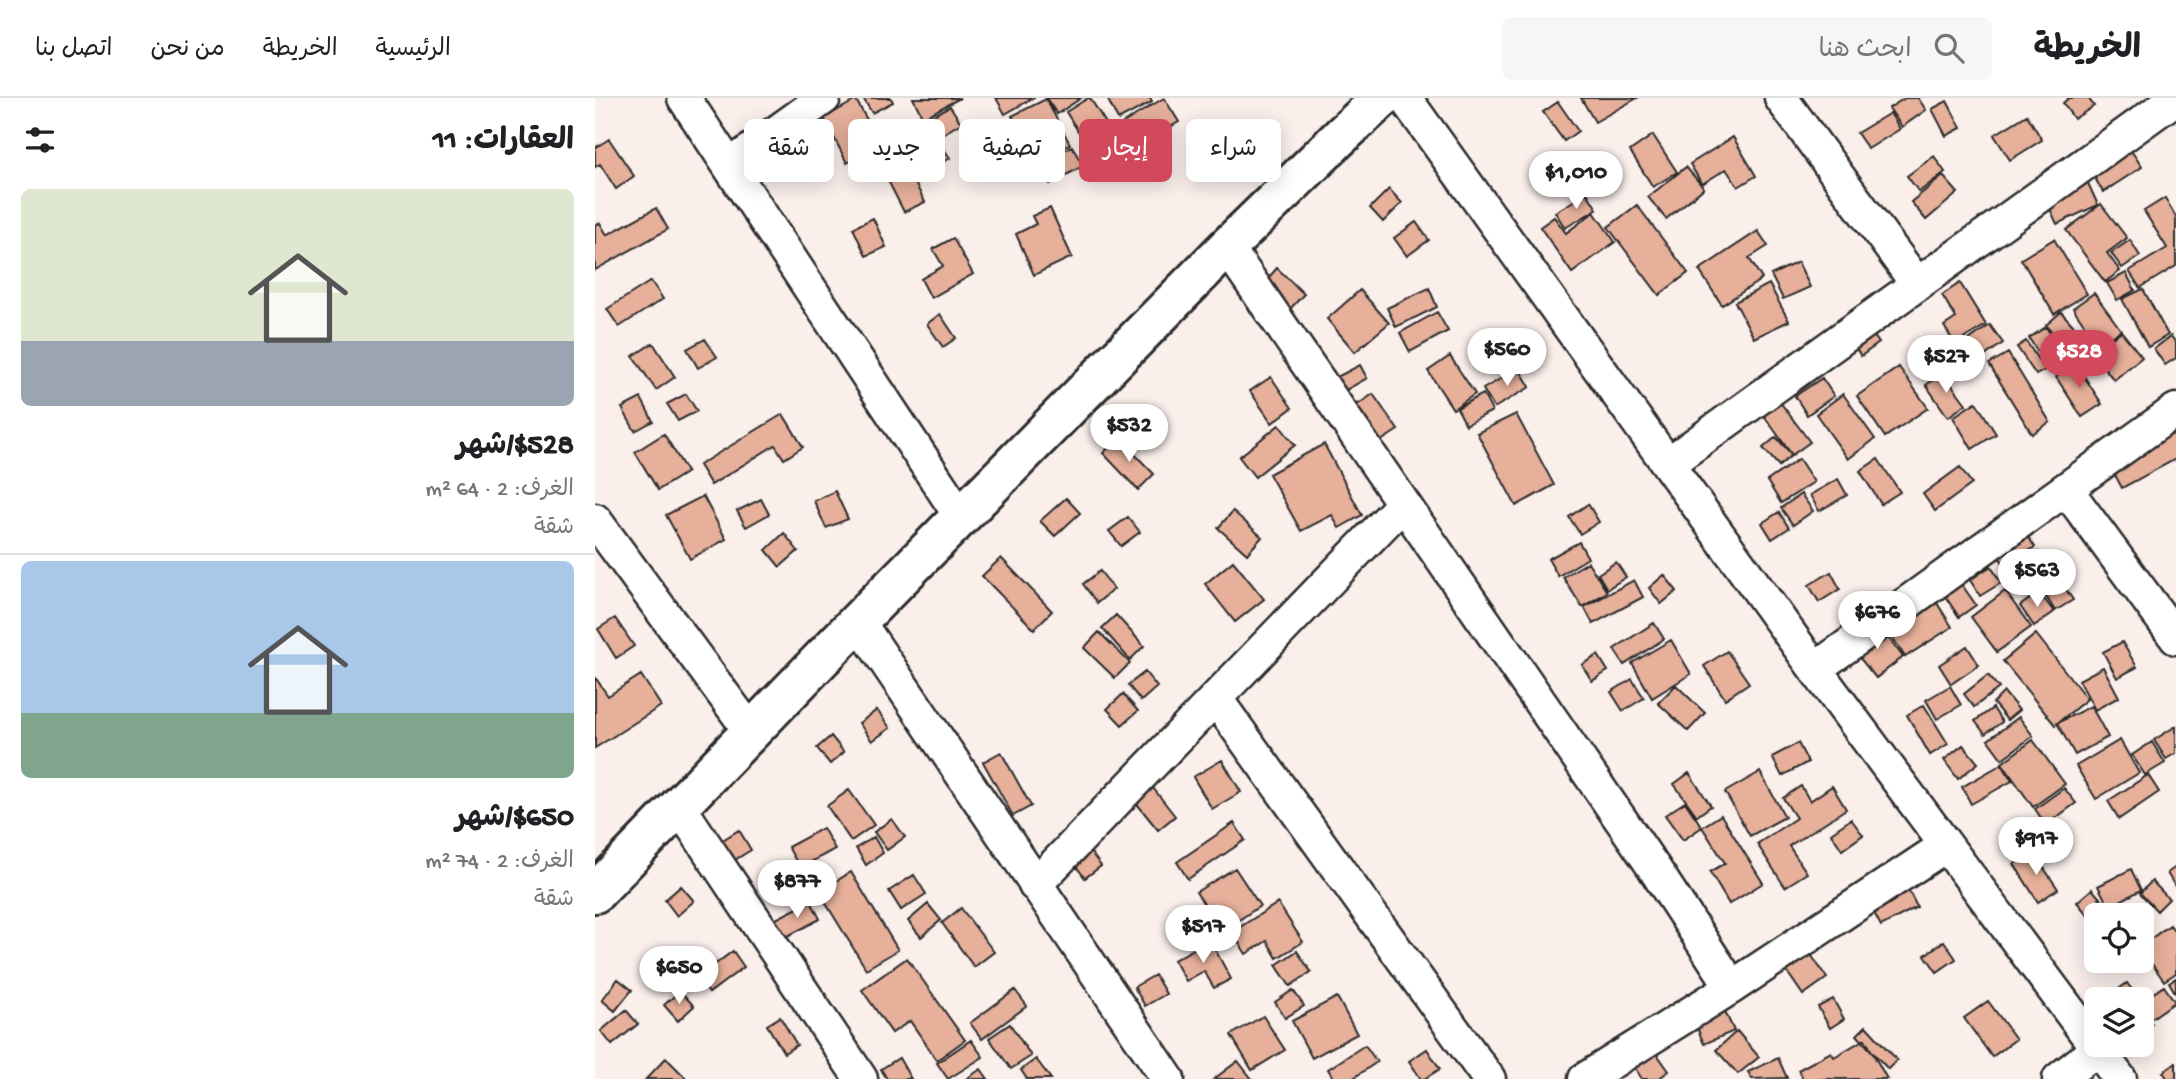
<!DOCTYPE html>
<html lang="ar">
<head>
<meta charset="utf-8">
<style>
	body { margin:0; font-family:"Gochi Hand","Playpen Sans Arabic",sans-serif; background:#f6f6f6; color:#202124; direction:rtl; height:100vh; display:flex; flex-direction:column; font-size:26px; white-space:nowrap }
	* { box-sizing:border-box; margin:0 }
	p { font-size:23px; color:#757577 }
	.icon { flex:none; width:38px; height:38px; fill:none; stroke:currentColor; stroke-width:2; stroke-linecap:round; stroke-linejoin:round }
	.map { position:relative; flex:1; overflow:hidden; direction:ltr }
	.sheet { display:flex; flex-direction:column; background:#fff; width:595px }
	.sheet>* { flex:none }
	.hud { position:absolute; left:21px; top:21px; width:665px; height:63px; direction:rtl; display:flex; gap:14px }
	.buttons { position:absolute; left:1489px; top:805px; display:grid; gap:14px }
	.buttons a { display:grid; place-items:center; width:70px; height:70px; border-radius:10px; background:#fff; box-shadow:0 4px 18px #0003; font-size:35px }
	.price { position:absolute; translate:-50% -60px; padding:0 16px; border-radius:24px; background:#fff; color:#222; font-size:23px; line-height:46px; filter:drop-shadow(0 2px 4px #0008) }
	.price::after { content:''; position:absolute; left:50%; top:42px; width:21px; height:16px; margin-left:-10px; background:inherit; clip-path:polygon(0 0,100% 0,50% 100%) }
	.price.selected { background:#d1495b; color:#fff }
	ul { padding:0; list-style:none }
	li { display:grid; align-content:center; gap:14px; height:371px; padding:0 21px }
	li+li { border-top:2px solid #e0e0e0 }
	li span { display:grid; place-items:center; height:217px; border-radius:10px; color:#555 }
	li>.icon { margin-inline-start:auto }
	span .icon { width:126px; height:126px; fill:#fffc; stroke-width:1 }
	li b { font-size:30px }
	h2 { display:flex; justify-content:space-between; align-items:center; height:84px; padding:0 21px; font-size:30px }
	.pill { padding:0 24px; border-radius:10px; background:#fff; box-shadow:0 4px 18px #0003; font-size:24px; line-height:63px }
	.pill.selected { background:#d1495b; color:#fff }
	header { display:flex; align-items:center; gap:42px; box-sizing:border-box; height:98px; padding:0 35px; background:#fff; border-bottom:2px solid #e0e0e0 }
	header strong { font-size:33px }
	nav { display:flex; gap:38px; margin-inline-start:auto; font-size:24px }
	.search { width:490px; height:63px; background:#f6f6f6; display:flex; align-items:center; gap:18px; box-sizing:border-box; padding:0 24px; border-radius:10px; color:#757577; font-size:26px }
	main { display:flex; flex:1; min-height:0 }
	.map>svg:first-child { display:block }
</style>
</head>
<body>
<header>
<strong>الخريطة</strong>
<div class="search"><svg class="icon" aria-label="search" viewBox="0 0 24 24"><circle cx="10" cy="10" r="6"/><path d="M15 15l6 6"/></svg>ابحث هنا</div>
<nav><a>الرئيسية</a><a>الخريطة</a><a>من نحن</a><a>اتصل بنا</a></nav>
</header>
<main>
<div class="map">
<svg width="1581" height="981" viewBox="0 0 1581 981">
	<rect width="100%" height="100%" fill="#faefeb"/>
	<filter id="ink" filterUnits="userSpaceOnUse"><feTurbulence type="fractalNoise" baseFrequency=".0143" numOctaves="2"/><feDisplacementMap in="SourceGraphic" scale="14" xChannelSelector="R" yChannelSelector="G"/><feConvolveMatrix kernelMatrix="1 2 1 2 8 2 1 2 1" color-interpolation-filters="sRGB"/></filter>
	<g filter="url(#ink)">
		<path fill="#e6b09b" stroke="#2b2b2b" stroke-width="2" d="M268 0H296L298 4 277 15Z
			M318 0H365L328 20Z
			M401 0H438L410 16Z
			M451 0H486L462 16Z
			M493 0H495L517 35 494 50 471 14Z
			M517 0H555L557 4 523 22 513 2Z
			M569 0 584 24 560 38 571 57 553 68 528 25Z
			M986 0H1042L1000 24Z
			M1310 0H1323L1331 12 1307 29 1294 10Z
			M1474 0H1493L1499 8 1479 21 1468 5Z
			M451 1 475 46 442 64 417 18Z
			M261 2 286 47 252 65 229 20Z
			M1352 3 1366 30 1351 38 1337 11Z
			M963 4 983 33 969 43 948 14Z
			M355 8 366 25 348 36 337 18Z
			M1295 15 1305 31 1273 51 1262 35Z
			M1432 17 1447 42 1415 62 1399 37Z
			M328 21 355 60 334 73 308 34Z
			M216 28 228 47 208 59 197 40Z
			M1058 37 1082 74 1058 89 1035 53Z
			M1138 39 1161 78 1143 89 1131 71 1107 86 1095 66Z
			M14 41 39 78 21 91 5 66 0 69V50Z
			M477 48 488 68 455 86 444 66Z
			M302 51 330 104 309 114 282 61Z
			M1535 51 1547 69 1508 94 1497 75Z
			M1339 58 1350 74 1324 94 1312 78Z
			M1091 69 1109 90 1071 121 1053 99Z
			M1348 78 1363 95 1331 122 1316 104Z
			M1492 83 1503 107 1462 126 1451 102Z
			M794 91 807 105 788 124 775 110Z
			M992 95 1002 111 970 130 960 114Z
			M1570 100 1581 119V168L1545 190 1534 173 1572 150 1549 113Z
			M1506 106 1532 140 1512 155 1525 173 1510 184 1471 132Z
			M1042 107 1093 175 1064 197 1013 129Z
			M61 110 73 131 0 172V127L5 125 12 137Z
			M455 110 477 159 439 177 421 136 441 126 437 118Z
			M999 114 1020 144 977 175 945 129 959 119 971 135Z
			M278 120 291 149 271 158 258 130Z
			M821 124 834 142 812 158 799 140Z
			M1163 133 1173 148 1154 160 1167 181 1127 207 1104 172Z
			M358 140 378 176 336 200 326 181 348 168 338 151Z
			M1459 141 1492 196 1459 216 1426 161Z
			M1535 142 1545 158 1527 170 1516 155Z
			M1203 164 1215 189 1188 201 1176 177Z
			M682 170 709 196 695 211 668 186Z
			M1531 175 1540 192 1522 202 1512 185Z
			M56 183 68 201 24 229 12 211Z
			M1365 185 1391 227 1360 246 1349 228 1361 220 1347 197Z
			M1174 186 1194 223 1159 240 1140 204Z
			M834 190 842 209 801 229 792 210Z
			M1548 191 1573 237 1553 249 1527 201Z
			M765 192 794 225 760 254 732 221Z
			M1499 195 1526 232 1496 253 1485 238 1493 232 1478 210Z
			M842 214 853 233 815 254 805 235Z
			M1466 214 1486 236 1471 250 1451 227Z
			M345 216 361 240 348 249 332 226Z
			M1271 227 1284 245 1266 258 1253 239Z
			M1395 227 1408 245 1377 267 1364 249Z
			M1451 229 1469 258 1452 269 1434 240Z
			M1526 233 1547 259 1519 282 1498 256Z
			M1576 238 1581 245V260L1570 267 1559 251Z
			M110 241 122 259 103 270 92 251Z
			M1431 243 1450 272 1441 277 1422 249Z
			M58 245 80 279 61 292 38 258Z
			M1413 255 1455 324 1437 336 1394 266Z
			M855 258 880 296 858 311 833 273Z
			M1481 266 1507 306 1487 319 1461 279Z
			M765 267 772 280 749 293 742 279Z
			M1304 269 1333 310 1290 339 1262 298Z
			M924 270 935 289 899 310 888 291Z
			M1348 275 1371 306 1353 319 1331 287Z
			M676 279 697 310 677 325 655 293Z
			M1227 280 1239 298 1212 317 1200 298Z
			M1176 292 1215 344 1197 357 1160 305Z
			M91 296 102 313 83 323 72 306Z
			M778 296 803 332 783 345 758 310Z
			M888 296 897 313 871 327 862 310Z
			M1248 296 1280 341 1253 361 1221 316Z
			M46 300 58 323 40 333 27 310Z
			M1381 304 1401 336 1377 351 1358 319Z
			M188 316 208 349 189 361 180 347 116 387 104 367Z
			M921 316 959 387 921 408 882 335Z
			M684 327 700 347 660 379 644 359Z
			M1575 330 1581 341V361L1527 390 1513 364Z
			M69 336 92 374 63 392 40 354Z
			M1181 339 1197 357 1184 368 1168 350Z
			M524 340 559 376 543 392 508 355Z
			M729 346 767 417 744 430 737 417 706 433 674 376Z
			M1204 361 1219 384 1186 405 1172 383Z
			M1283 361 1305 394 1286 406 1265 373Z
			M1365 369 1377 386 1340 413 1328 396Z
			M1243 381 1252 397 1224 413 1215 397Z
			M240 393 253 421 231 430 219 403Z
			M1206 396 1218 413 1198 427 1186 410Z
			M108 398 131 441 95 461 71 417Z
			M471 400 485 415 460 438 445 423Z
			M166 401 174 416 151 429 142 413Z
			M993 406 1004 424 985 436 974 419Z
			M638 413 667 439 652 456 623 430Z
			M1184 414 1194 430 1177 441 1167 425Z
			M533 419 545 434 526 448 514 433Z
			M1427 430 1440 449 1411 469 1398 450Z
			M189 435 203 453 185 469 171 452Z
			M984 444 993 460 963 478 953 461Z
			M1443 454 1448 465 1421 480 1415 469Z
			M406 460 457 513 439 531 387 478Z
			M638 463 669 501 640 524 610 486Z
			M993 464 1012 494 987 509 968 479Z
			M1021 464 1031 479 1012 491 1003 476Z
			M1396 468 1406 485 1385 498 1375 482Z
			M505 473 519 491 502 505 488 486Z
			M1236 474 1245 491 1224 504 1214 487Z
			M1069 477 1082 493 1066 506 1054 490Z
			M1360 477 1381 507 1364 519 1344 489Z
			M1039 482 1048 499 998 526 989 509Z
			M1466 484 1478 502 1460 513 1449 495Z
			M1410 493 1436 529 1402 554 1376 519Z
			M1335 494 1357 529 1310 559 1287 523Z
			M1444 494 1459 514 1439 528 1425 508Z
			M521 517 549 548 535 562 507 530Z
			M20 520 39 548 21 560 3 531Z
			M1059 525 1069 541 1029 567 1019 551Z
			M1283 526 1308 559 1281 580 1255 548Z
			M504 534 535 565 520 580 489 550Z
			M1441 536 1492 601 1460 627 1408 563Z
			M1076 542 1096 576 1057 600 1037 565Z
			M1527 544 1542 569 1522 580 1508 554Z
			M1372 548 1384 567 1356 586 1344 567Z
			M1132 553 1154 585 1130 601 1109 568Z
			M1003 557 1013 573 997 583 987 567Z
			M1508 569 1524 599 1500 612 1484 582Z
			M550 574 562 589 546 603 533 587Z
			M46 577 66 608 0 650V579L13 598Z
			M1393 577 1404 590 1379 609 1369 596Z
			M1037 581 1049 600 1028 613 1016 594Z
			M1081 587 1110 615 1093 633 1063 605Z
			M1355 588 1366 607 1342 621 1331 602Z
			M1409 594 1424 612 1412 622 1398 605Z
			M528 596 543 613 527 627 512 611Z
			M1329 607 1353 646 1335 657 1312 617Z
			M1496 608 1513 639 1480 657 1462 625Z
			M1398 610 1407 624 1390 636 1380 623Z
			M282 612 295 630 277 643 264 625Z
			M1424 619 1438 638 1407 661 1393 642Z
			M1581 628V655L1571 661 1559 642Z
			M236 638 249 654 235 666 222 650Z
			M1438 642 1470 686 1438 709 1407 665Z
			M1525 642 1544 675 1501 701 1481 668Z
			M1557 644 1570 665 1550 677 1537 657Z
			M1203 645 1213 664 1187 678 1177 659Z
			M1368 647 1383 665 1363 681 1349 662Z
			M406 654 436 708 418 718 388 664Z
			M627 662 646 694 617 711 598 679Z
			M1407 666 1417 683 1376 706 1367 689Z
			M544 672 580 718 563 732 526 686Z
			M1165 674 1190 719 1155 738 1130 694Z
			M1094 675 1116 708 1102 718 1079 686Z
			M1553 677 1564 694 1524 721 1513 703Z
			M1206 688 1215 703 1237 688 1251 711 1194 748 1212 775 1190 789 1162 746 1201 720 1188 700Z
			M1469 690 1481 705 1451 727 1440 711Z
			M254 692 279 727 256 743 232 708Z
			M1090 704 1107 729 1088 742 1070 717Z
			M1126 717 1168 785 1134 806 1115 774 1130 765 1107 729Z
			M297 721 310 739 292 752 279 734Z
			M1256 721 1268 737 1247 752 1236 735Z
			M639 725 650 742 593 781 582 764Z
			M228 730 240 751 205 770 193 749Z
			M144 732 156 752 138 763 126 743Z
			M279 739 288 755 271 767 261 750Z
			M494 752 506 768 490 780 478 764Z
			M1438 754 1463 791 1443 804 1419 766Z
			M1581 769V790L1572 775Z
			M640 770 665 808 627 833 601 794Z
			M1536 771 1546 792 1514 809 1503 788Z
			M256 774 303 852 271 871 224 794Z
			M319 777 331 796 306 812 294 793Z
			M1306 777 1322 809 1286 828 1269 796Z
			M1557 783 1574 801 1562 813 1545 795Z
			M86 788 99 803 82 818 70 802Z
			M1497 791 1515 812 1508 817H1502V823L1499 825 1482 804Z
			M216 803 225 821 189 840 179 822Z
			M683 805 708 844 682 860 672 843 651 856 637 834Z
			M333 806 346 822 326 839 313 823Z
			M366 810 399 854 379 869 347 825Z
			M1575 827 1581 835V875L1569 883 1547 852V847Z
			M615 842 636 881 619 890 609 873 591 883 579 862Z
			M1349 843 1361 861 1342 874 1330 857Z
			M1208 845 1232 880 1208 897 1184 862Z
			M138 853 149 869 114 895 102 880Z
			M702 853 716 874 695 888 681 867Z
			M76 857 91 873 72 891 57 875Z
			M312 860 370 942 342 962 315 923 297 935 267 892Z
			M560 877 571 896 550 908 539 889Z
			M1581 880V896L1574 884Z
			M23 881 37 892 20 913 7 902Z
			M1532 885 1544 901H1519L1516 897Z
			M1569 888 1580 904 1557 920 1547 903Z
			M420 892 432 908 387 941 375 925Z
			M698 892 709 908 690 920 680 904Z
			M85 893 99 908 83 923 69 907Z
			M742 899 762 936 717 960 697 923Z
			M1238 901 1249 921 1235 930 1223 909Z
			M1393 903 1421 941 1397 959 1369 920Z
			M1127 907 1139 933 1109 946 1098 920Z
			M1547 910 1557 926 1547 933Z
			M31 912 43 926 17 947 6 933Z
			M668 918 690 952 657 972 636 937Z
			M185 919 202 947 189 955 172 927Z
			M415 926 436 958 416 971 394 940Z
			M1271 928 1302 962 1293 971 1262 937Z
			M1142 933 1164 959 1143 976 1121 952Z
			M1270 941 1292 981H1208L1203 972 1236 954 1239 959Z
			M376 942 388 959 353 981 342 965Z
			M770 947 782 964 757 981H739L733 971Z
			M1057 949 1074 973 1063 981H1047L1036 964Z
			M832 951 845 971 829 981H826L814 963Z
			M71 960 92 981H51Z
			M304 960 316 981H292L286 971Z
			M1183 960 1192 980 1157 981 1153 974Z
			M441 961 456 981H432L426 972Z
			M643 963 657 981H619Z
			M1581 965V981H1573L1568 974Z
			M386 971 393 981H371Z"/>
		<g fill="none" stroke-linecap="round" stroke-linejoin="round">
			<defs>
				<path id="minor" d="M89 0 366 419
					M810 0 1220 571 1525 981
					M1186 0 1322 186
					M134 68 229 0
					M632 149 1059 770 1137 889
					M1074 365 1581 0
					M1471 391 1581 540
					M0 422 156 634
					M263 523 573 981
					M1220 571 1581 312
					M621 601 894 981
					M84 708 266 981
					M440 787 808 406
					M990 981 1137 889 1350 748
					M1464 981 1502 951"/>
				<path id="tertiary" d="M0 795 263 523 632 149 746 38 787 0"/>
			</defs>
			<use href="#minor" stroke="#2b2b2b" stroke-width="37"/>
			<use href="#tertiary" stroke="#2b2b2b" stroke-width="44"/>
			<use href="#minor" stroke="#fff" stroke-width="32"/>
			<use href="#tertiary" stroke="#fff" stroke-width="38"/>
		</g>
	</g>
</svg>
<div class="buttons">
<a><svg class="icon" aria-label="locate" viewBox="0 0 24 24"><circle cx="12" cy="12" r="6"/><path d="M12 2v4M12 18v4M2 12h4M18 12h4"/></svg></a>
<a><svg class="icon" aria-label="layers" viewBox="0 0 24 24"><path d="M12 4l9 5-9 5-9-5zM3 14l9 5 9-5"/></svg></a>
</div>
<b class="price" style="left:981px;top:113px">$1,010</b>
<b class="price" style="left:912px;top:290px">$560</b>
<b class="price selected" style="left:1484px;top:292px">$528</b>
<b class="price" style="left:1351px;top:297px">$527</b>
<b class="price" style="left:534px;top:366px">$532</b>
<b class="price" style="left:1442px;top:511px">$563</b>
<b class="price" style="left:1282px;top:553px">$676</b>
<b class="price" style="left:1441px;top:779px">$917</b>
<b class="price" style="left:202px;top:822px">$877</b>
<b class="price" style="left:608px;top:867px">$517</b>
<b class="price" style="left:84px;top:908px">$650</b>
<div class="hud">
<a class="pill">شراء</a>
<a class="pill selected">إيجار</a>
<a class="pill">تصفية</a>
<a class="pill">جديد</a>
<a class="pill">شقة</a>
</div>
</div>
<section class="sheet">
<h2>العقارات: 11<svg class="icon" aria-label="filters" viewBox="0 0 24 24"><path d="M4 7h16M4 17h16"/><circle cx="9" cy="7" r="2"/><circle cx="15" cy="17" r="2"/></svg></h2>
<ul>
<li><span style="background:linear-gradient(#dfe7d0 70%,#9aa5b1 0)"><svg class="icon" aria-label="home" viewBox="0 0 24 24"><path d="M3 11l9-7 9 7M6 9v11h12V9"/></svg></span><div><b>$528/شهر</b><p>الغرف: 2 · 64 m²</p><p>شقة</p></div></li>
<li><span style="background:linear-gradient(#a9c7e8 70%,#7fa58c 0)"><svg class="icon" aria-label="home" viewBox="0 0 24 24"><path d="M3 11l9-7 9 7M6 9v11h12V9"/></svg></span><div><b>$650/شهر</b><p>الغرف: 2 · 74 m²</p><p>شقة</p></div></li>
</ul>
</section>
</main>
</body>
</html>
